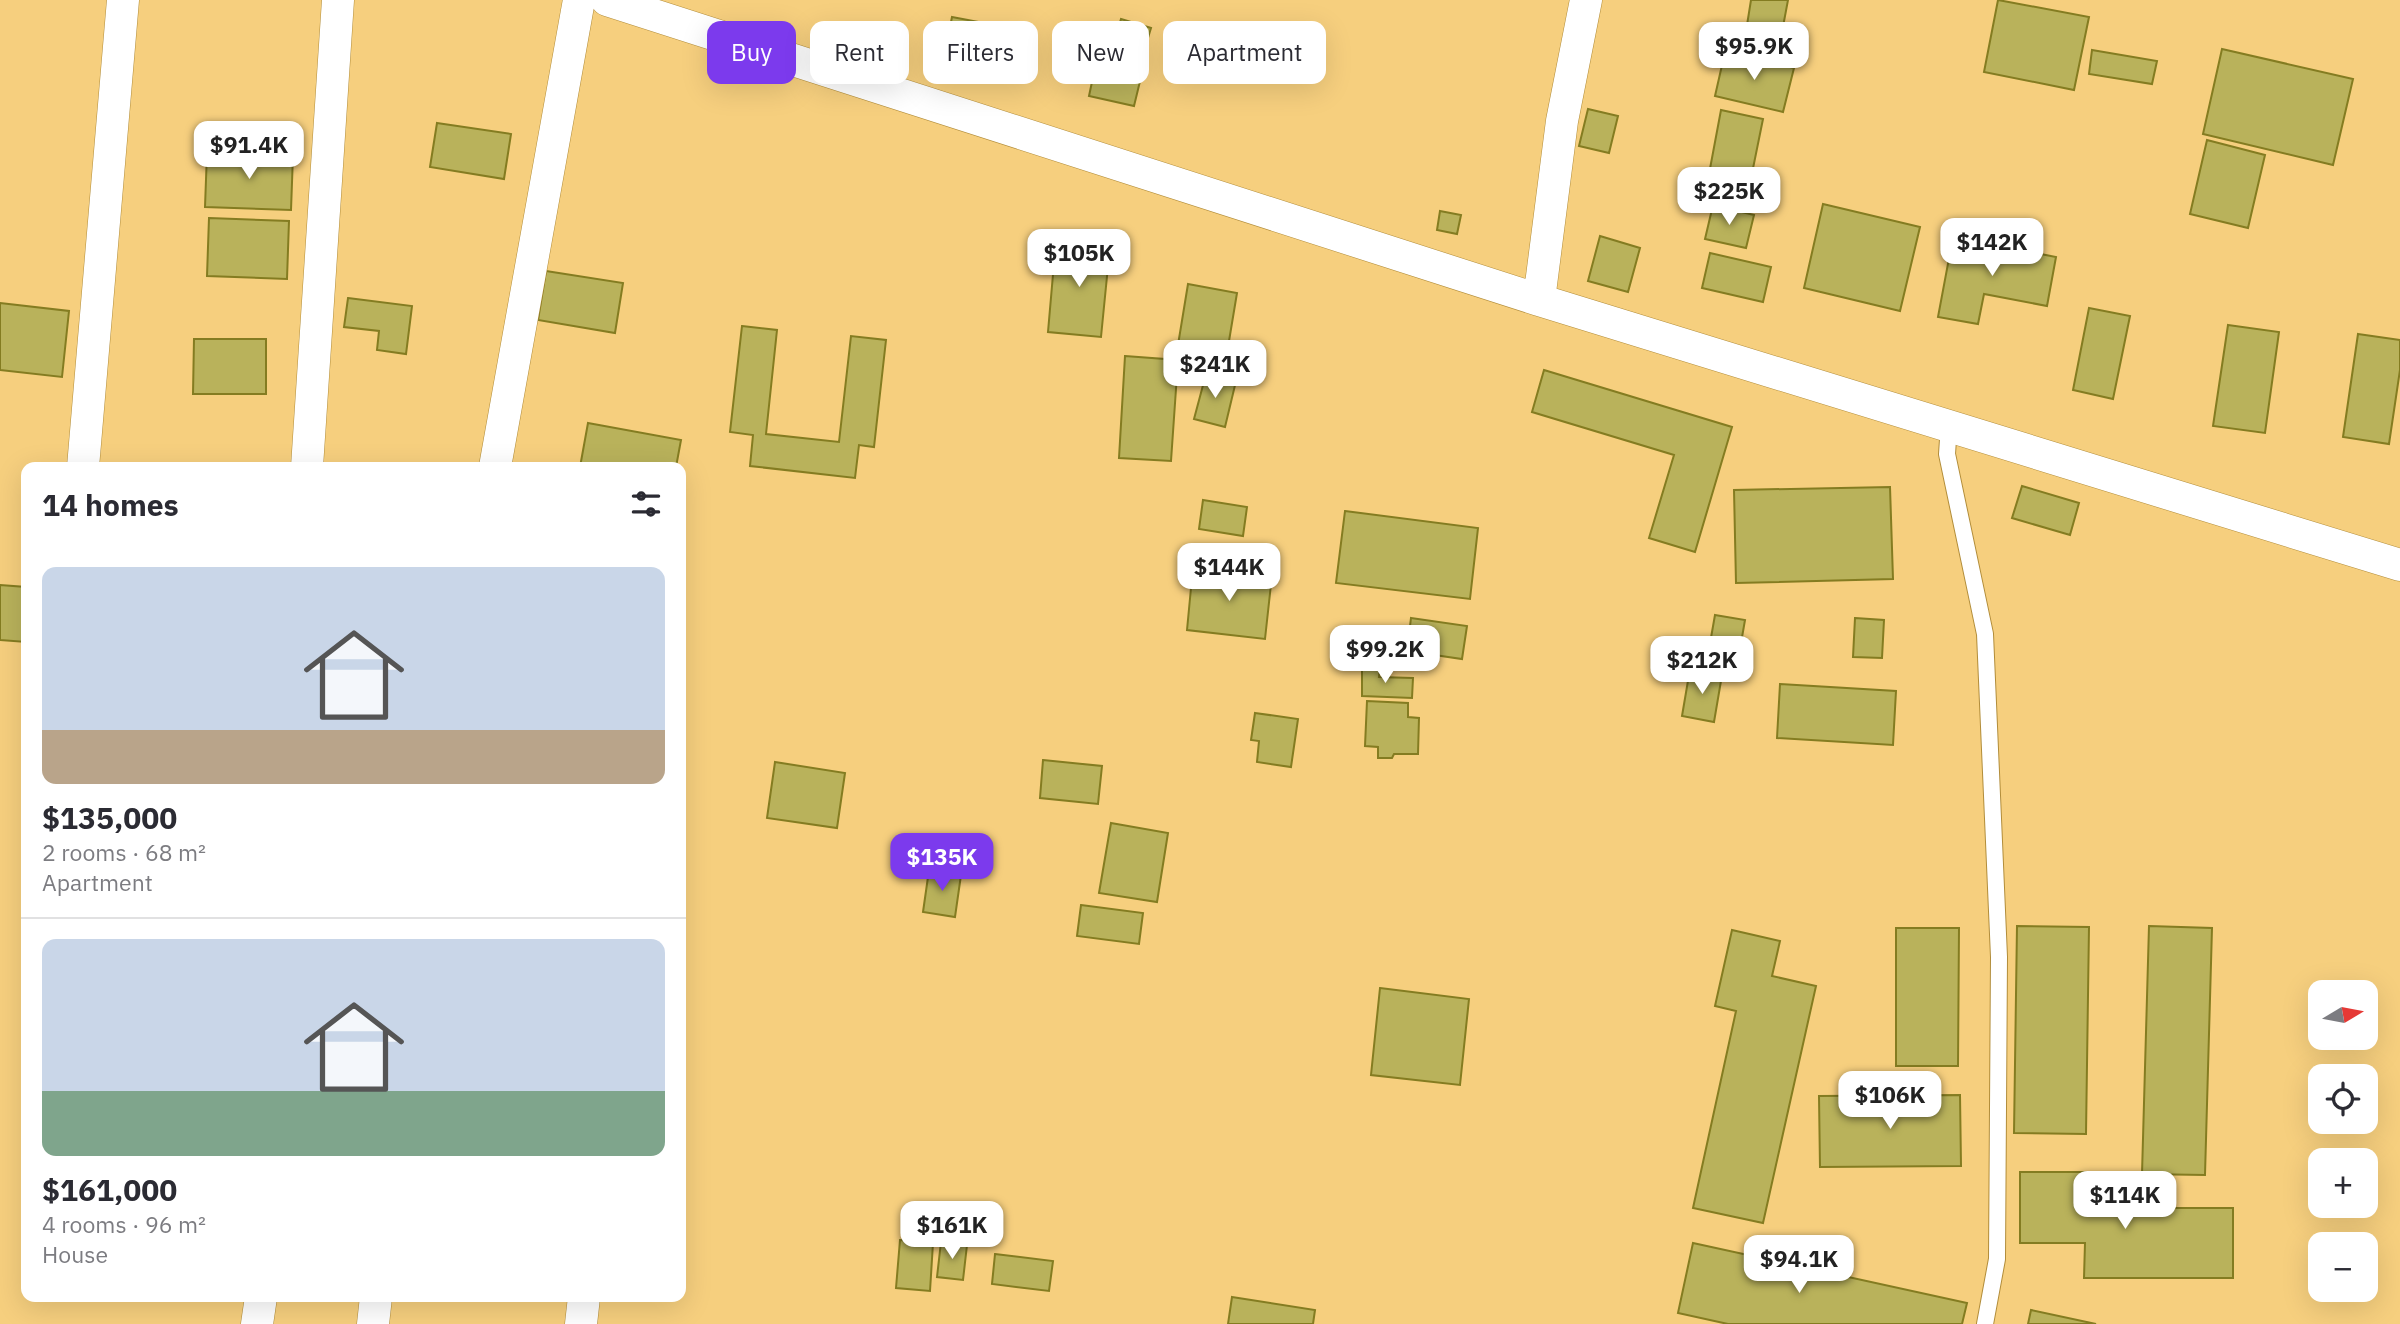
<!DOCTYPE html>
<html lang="en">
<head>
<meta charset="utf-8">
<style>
	body { margin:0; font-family:"IBM Plex Sans",sans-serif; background:#f2f2f3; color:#2b2b33; height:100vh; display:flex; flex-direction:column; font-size:26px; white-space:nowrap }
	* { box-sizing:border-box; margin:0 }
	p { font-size:23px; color:#7c7c81 }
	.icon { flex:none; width:38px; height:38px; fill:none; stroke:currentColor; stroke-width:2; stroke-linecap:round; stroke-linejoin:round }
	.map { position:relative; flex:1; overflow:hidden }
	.details { position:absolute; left:21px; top:462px; width:665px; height:840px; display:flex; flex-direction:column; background:#fff; border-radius:14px; box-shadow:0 7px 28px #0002 }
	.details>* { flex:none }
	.banner { position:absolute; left:707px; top:21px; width:665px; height:63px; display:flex; gap:14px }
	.needle { width:46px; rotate:80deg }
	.buttons { position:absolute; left:2308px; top:980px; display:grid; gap:14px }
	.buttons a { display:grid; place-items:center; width:70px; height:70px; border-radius:14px; background:#fff; box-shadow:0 7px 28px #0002; font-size:35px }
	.price { position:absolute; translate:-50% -60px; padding:0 16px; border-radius:14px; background:#fff; color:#222; font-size:23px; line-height:46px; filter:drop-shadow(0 2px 4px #0008) }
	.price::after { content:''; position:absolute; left:50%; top:42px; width:21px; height:16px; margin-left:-10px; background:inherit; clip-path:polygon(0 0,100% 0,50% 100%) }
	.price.on { background:#7c3aed; color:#fff }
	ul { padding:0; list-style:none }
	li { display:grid; align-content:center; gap:14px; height:371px; padding:0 21px }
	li+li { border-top:2px solid #e1e1e2 }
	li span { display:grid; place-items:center; height:217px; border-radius:14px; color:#555 }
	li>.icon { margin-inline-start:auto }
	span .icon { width:126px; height:126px; fill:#fffc; stroke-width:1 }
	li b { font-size:30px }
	h2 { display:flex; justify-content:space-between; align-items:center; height:84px; padding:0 21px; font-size:30px }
	.chip { padding:0 24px; border-radius:14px; background:#fff; box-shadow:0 7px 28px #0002; font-size:24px; line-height:63px }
	.chip.on { background:#7c3aed; color:#fff }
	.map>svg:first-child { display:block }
</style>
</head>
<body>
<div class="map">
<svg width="2400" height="1324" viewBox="0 0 2400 1324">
	<rect width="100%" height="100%" fill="#f6cf7e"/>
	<path fill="#b9b25b" stroke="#847c21" stroke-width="2" d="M1751 0H1788L1782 32 1747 25Z
		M1998 0 2089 17 2074 90 1984 72Z
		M952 17 984 23 975 74 942 67Z
		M1121 19 1151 28 1144 51 1114 42Z
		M2222 49 2353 79 2333 165 2203 134Z
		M2092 50 2157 61 2152 84 2089 74Z
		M1725 52 1794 68 1783 112 1715 96Z
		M1096 63 1142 73 1134 106 1089 96Z
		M1588 109 1618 116 1609 153 1579 146Z
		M1721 110 1763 119 1747 198 1706 190Z
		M437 123 511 134 504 179 430 167Z
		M2207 140 2265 155 2248 228 2190 214Z
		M207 152 293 155 291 210 205 207Z
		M1823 204 1920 227 1900 311 1804 288Z
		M1713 205 1754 215 1746 248 1705 239Z
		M1440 211 1461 215 1457 234 1437 230Z
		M209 218 289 221 287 279 207 276Z
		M1600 236 1640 248 1628 292 1588 281Z
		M1953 237 2056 257 2047 306 1984 294 1978 324 1938 317Z
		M1056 240 1110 246 1101 337 1048 332Z
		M1710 253 1771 267 1763 302 1702 288Z
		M546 271 623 283 615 333 538 320Z
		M1188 284 1237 293 1226 359 1177 351Z
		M348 298 412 306 406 354 377 350 379 331 344 327Z
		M0 303 69 311 62 377 0 370Z
		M2089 308 2130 316 2113 399 2073 390Z
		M2228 325 2279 332 2265 433 2213 426Z
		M742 326 777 330 766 434 839 442 851 336 886 340 874 447 859 445 855 478 750 466 753 435 730 432Z
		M2358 334 2400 340V370L2389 444 2343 437Z
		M194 339H266V394H193Z
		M1125 356 1178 360 1171 461 1119 458Z
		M1544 370 1732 427 1695 552 1649 538 1674 455 1532 412Z
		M1206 374 1236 381 1225 427 1194 419Z
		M588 423 681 440 676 467H580Z
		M2022 486 2079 503 2070 535 2012 518Z
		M1890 487 1893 579 1736 583 1734 490Z
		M1203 500 1247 507 1243 536 1199 529Z
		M1345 511 1478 528 1470 599 1336 583Z
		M1193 567 1272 575 1265 639 1187 630Z
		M0 585 26 587V642L0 640Z
		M1715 615 1745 620 1736 672 1706 666Z
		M1411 618 1467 626 1462 659 1407 651Z
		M1855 618 1884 620 1882 658 1853 657Z
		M1362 666H1380L1379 677 1413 678 1412 698 1362 696Z
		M1690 669 1722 675 1714 722 1682 716Z
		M1780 684 1896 691 1893 745 1777 738Z
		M1367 701 1408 703V717L1419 718 1418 754H1394L1392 758H1378V747L1365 746Z
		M1255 713 1298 719 1291 767 1257 762 1259 741 1251 740Z
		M1043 760 1102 766 1098 804 1040 798Z
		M775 762 845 773 837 828 767 818Z
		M1111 823 1168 833 1157 902 1099 893Z
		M929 870 961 875 955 917 923 912Z
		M1081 905 1143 913 1139 944 1077 936Z
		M2017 926 2089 927 2086 1134 2014 1133Z
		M2149 926 2212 928 2205 1175 2142 1174Z
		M1896 928H1959L1958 1066H1896Z
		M1732 930 1780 941 1772 976 1816 986 1763 1223 1693 1208 1736 1011 1715 1006Z
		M1380 988 1469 999 1460 1085 1371 1075Z
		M1960 1095 1961 1166 1820 1167 1819 1096Z
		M2020 1172H2097V1208H2233V1278H2084L2085 1243H2020Z
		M900 1240 933 1243 930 1291 896 1288Z
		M941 1242 967 1245 963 1280 937 1277Z
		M1693 1243 1967 1303 1962 1324H1728L1678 1313Z
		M995 1254 1053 1261 1049 1291 992 1284Z
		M1232 1297 1315 1310 1313 1324H1228Z
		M2031 1310 2096 1324H2028Z"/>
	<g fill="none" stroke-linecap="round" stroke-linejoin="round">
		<defs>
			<path id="service" d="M1949 425 1947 454 1985 634 1999 957 1997 1259 1985 1324"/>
			<path id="minor" d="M607 0 1539 300
				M1586 0 1562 121 1539 300 2400 565
				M83 467 123 0
				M307 467 338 0
				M495 467 579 0
				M257 1324 261 1297
				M373 1324 376 1297
				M581 1324 584 1297"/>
		</defs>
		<use href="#service" stroke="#b28d3a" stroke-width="18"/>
		<use href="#minor" stroke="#b28d3a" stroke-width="33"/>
		<use href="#service" stroke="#fff" stroke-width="16"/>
		<use href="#minor" stroke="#fff" stroke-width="32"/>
	</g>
</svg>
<div class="buttons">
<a><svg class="needle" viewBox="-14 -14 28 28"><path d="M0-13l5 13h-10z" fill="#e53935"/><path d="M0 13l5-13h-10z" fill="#7c7c81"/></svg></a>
<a><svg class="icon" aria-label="locate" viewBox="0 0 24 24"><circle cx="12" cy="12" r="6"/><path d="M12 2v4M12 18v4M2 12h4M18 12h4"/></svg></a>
<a>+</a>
<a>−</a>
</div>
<b class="price" style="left:1754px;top:82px">$95.9K</b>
<b class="price" style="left:249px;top:181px">$91.4K</b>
<b class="price" style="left:1729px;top:227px">$225K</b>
<b class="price" style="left:1992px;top:278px">$142K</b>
<b class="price" style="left:1079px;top:289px">$105K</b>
<b class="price" style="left:1215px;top:400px">$241K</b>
<b class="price" style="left:1229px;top:603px">$144K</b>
<b class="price" style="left:1385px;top:685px">$99.2K</b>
<b class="price" style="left:1702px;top:696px">$212K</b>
<b class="price on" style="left:942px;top:893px">$135K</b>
<b class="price" style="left:1890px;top:1131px">$106K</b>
<b class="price" style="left:2125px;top:1231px">$114K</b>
<b class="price" style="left:952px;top:1261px">$161K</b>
<b class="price" style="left:1799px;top:1295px">$94.1K</b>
<div class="banner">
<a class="chip on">Buy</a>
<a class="chip">Rent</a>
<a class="chip">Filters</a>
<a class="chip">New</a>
<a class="chip">Apartment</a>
</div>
<section class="details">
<h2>14 homes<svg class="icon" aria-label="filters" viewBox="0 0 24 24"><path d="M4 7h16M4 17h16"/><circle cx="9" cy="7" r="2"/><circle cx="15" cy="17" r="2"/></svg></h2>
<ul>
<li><span style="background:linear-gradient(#c9d6e8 75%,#b9a48a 0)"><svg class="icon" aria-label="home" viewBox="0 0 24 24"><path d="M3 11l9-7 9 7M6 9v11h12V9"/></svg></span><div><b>$135,000</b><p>2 rooms · 68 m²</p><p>Apartment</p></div></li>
<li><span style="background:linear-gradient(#c9d6e8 70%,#7fa58c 0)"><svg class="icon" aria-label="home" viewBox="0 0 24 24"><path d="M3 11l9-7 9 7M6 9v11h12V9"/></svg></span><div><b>$161,000</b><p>4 rooms · 96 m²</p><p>House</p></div></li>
</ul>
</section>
</div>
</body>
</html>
